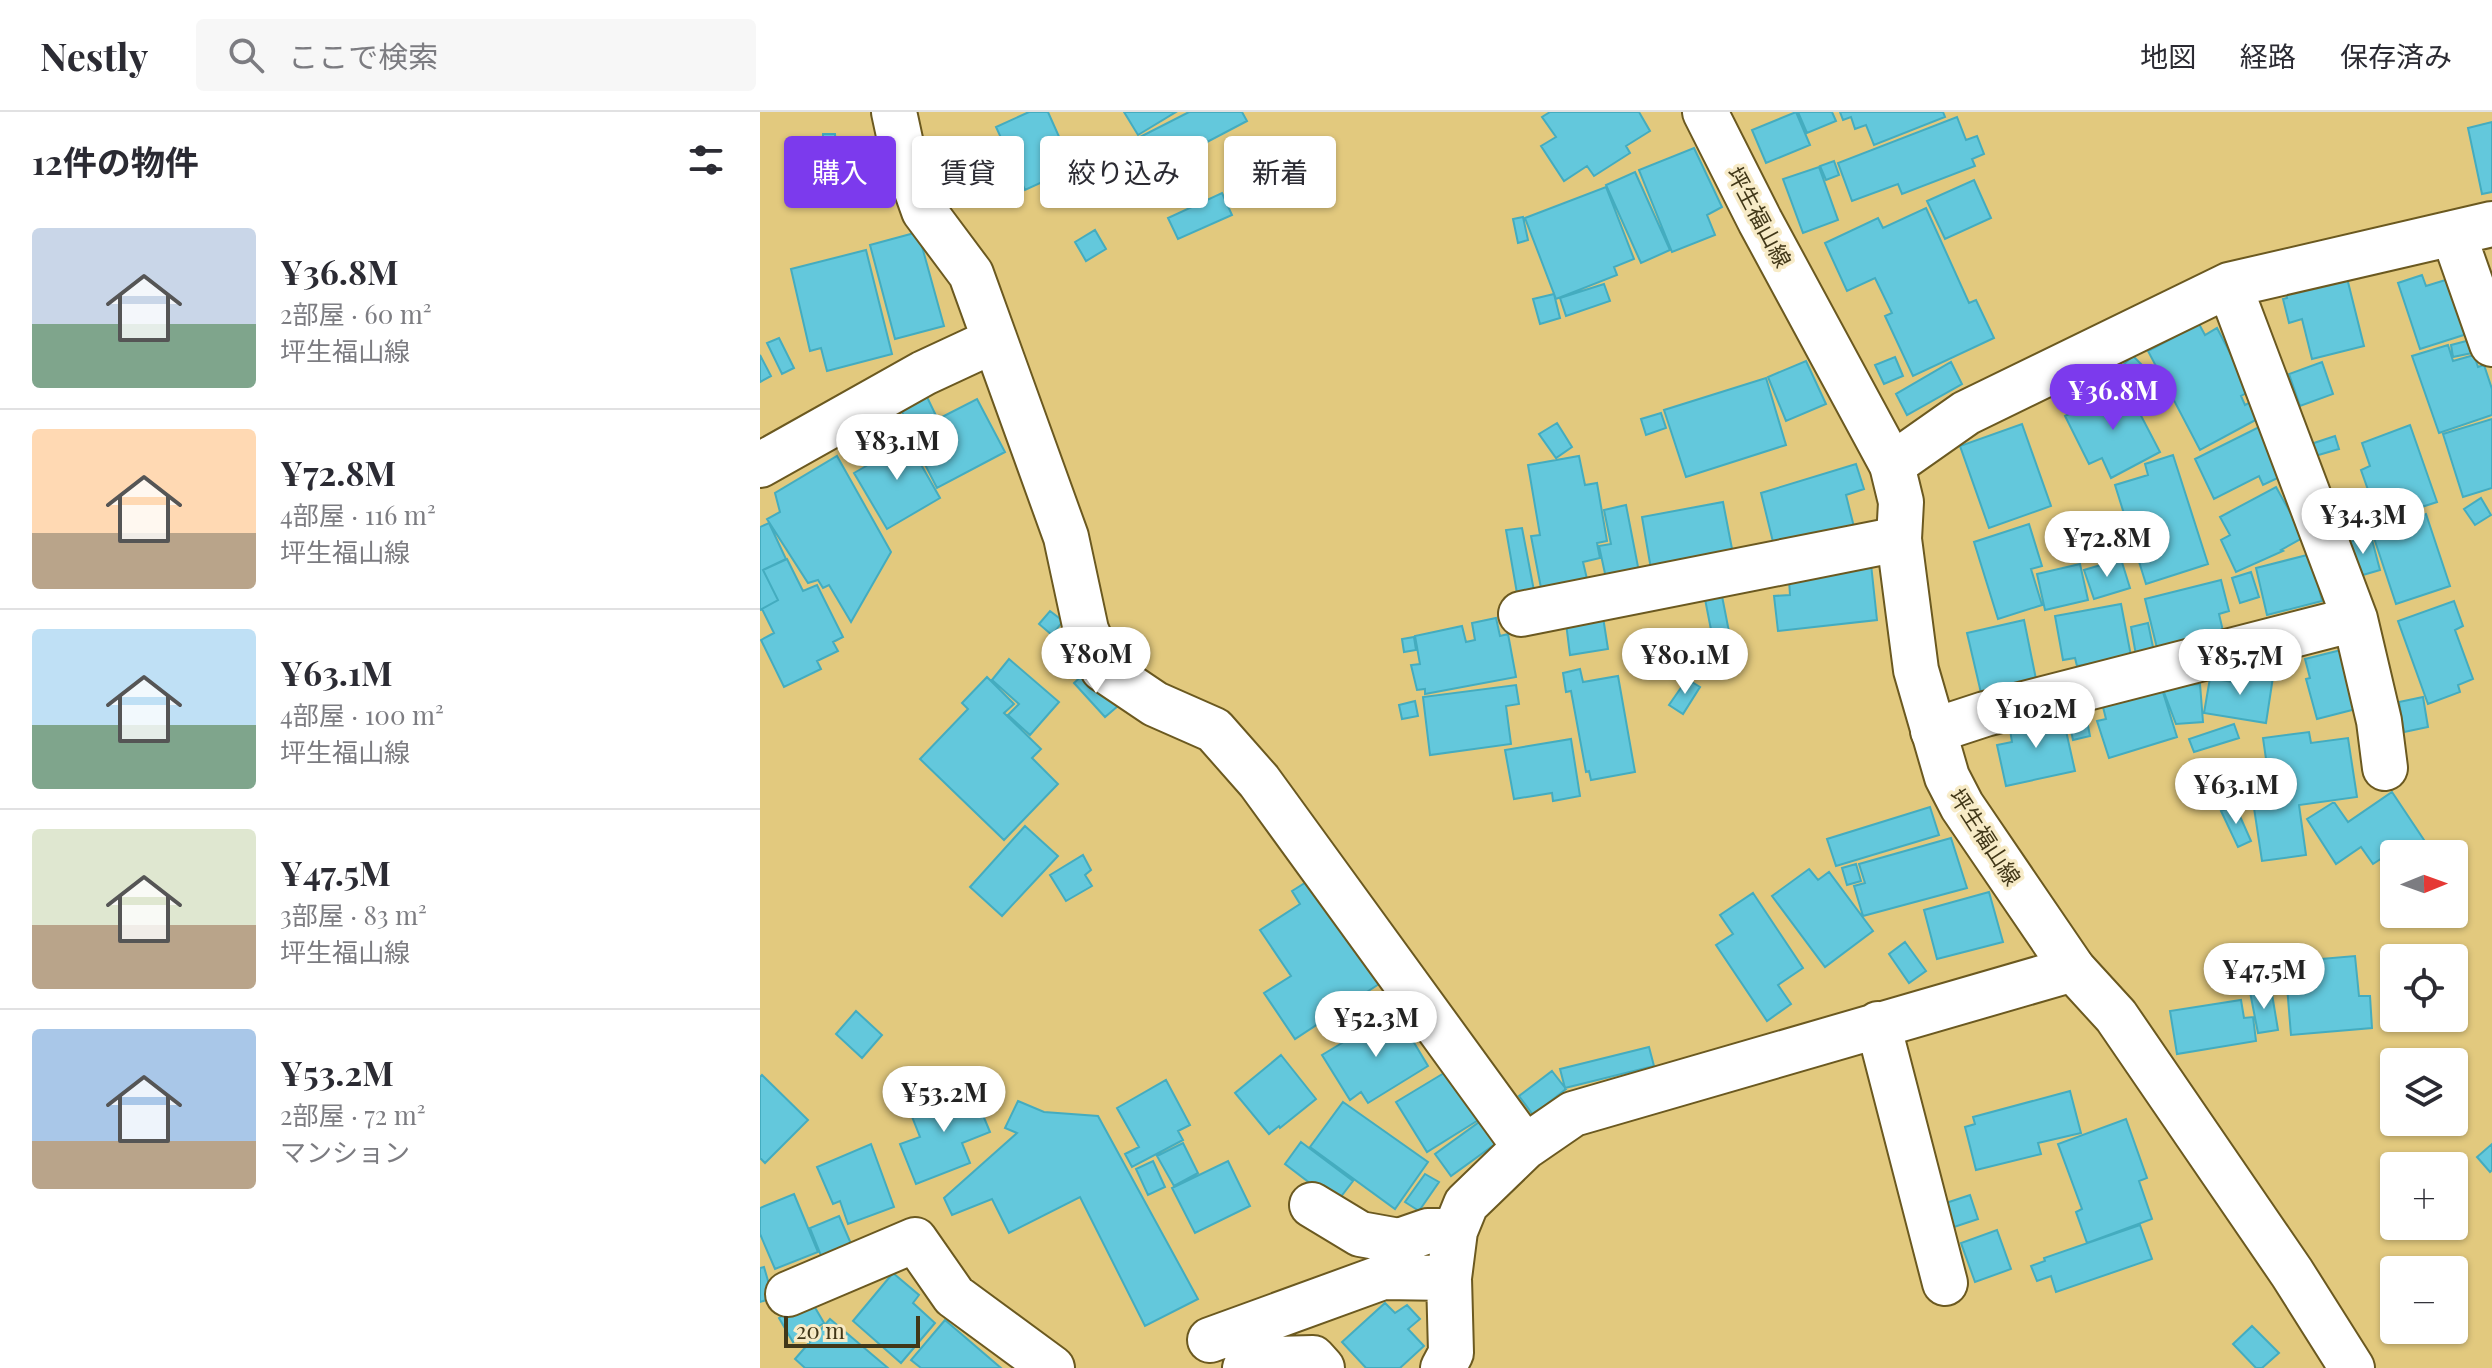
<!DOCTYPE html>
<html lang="ja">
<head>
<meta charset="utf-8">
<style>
	body { margin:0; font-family:"Playfair Display","Noto Sans JP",serif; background:#f7f7f7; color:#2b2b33; height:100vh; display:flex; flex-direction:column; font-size:30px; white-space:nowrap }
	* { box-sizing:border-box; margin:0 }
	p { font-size:26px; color:#7c7c81 }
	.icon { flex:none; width:44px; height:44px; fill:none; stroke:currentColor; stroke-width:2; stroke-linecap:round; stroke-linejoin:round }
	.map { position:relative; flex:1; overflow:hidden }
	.sheet { display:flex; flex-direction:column; background:#fff; width:760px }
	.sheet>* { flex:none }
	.top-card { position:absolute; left:24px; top:24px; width:760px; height:72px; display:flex; gap:16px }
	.needle { width:52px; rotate:89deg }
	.buttons { position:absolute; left:1620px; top:728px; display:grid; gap:16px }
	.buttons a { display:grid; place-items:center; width:88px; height:88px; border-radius:8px; background:#fff; box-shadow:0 2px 6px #0004; font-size:40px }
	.scale { position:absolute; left:24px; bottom:20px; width:136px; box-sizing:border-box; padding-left:8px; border:4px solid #413718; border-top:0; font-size:22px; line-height:28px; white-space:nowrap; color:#413718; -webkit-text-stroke:6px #f7ebc7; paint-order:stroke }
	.price { position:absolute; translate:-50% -68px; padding:0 18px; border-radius:28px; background:#fff; color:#222; font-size:26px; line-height:52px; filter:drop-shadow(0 2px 4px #0008) }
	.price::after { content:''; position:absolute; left:50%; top:48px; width:24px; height:18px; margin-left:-12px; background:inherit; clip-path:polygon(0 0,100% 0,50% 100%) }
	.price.selected { background:#7c3aed; color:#fff }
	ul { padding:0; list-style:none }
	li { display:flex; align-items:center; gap:24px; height:200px; padding:0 32px }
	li+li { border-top:2px solid #e1e1e2 }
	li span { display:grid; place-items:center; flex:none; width:224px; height:160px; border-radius:8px; color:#555 }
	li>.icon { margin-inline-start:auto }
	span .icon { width:96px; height:96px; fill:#fffc; stroke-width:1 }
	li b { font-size:34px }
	h2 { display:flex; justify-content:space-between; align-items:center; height:96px; padding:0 32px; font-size:34px }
	.pill { padding:0 28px; border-radius:8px; background:#fff; box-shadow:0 2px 6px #0004; font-size:28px; line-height:72px }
	.pill.selected { background:#7c3aed; color:#fff }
	header { display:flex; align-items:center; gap:48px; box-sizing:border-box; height:112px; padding:0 40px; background:#fff; border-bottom:2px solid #e1e1e2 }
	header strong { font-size:38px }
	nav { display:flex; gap:44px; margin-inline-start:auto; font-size:28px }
	.search { width:560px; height:72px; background:#f7f7f7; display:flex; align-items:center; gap:20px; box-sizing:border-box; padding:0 28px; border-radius:8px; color:#7c7c81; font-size:30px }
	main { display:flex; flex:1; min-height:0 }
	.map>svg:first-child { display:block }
</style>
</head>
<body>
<header>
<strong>Nestly</strong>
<div class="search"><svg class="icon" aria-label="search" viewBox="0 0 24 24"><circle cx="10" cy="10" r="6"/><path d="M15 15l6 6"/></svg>ここで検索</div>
<nav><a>地図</a><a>経路</a><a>保存済み</a></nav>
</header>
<main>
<section class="sheet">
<h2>12件の物件<svg class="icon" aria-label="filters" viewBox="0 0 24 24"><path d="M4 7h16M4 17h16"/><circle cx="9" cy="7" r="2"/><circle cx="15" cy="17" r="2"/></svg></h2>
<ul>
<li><span style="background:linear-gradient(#c9d6e8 60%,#7fa58c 0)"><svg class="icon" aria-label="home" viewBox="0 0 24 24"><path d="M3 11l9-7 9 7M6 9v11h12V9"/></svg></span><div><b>¥36.8M</b><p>2部屋 · 60 m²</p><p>坪生福山線</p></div></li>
<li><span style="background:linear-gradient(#ffd9b3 65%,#b9a48a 0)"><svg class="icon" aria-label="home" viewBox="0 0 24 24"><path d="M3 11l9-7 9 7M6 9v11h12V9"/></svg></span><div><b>¥72.8M</b><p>4部屋 · 116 m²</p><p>坪生福山線</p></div></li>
<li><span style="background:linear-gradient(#bfe0f5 60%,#7fa58c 0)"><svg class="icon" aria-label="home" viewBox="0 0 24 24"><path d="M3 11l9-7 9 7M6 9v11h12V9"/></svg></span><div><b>¥63.1M</b><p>4部屋 · 100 m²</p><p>坪生福山線</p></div></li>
<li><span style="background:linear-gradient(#dfe7d0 60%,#b9a48a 0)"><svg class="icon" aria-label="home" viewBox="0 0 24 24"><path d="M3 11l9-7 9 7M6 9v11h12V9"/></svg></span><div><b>¥47.5M</b><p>3部屋 · 83 m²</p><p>坪生福山線</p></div></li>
<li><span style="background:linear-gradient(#a9c7e8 70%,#b9a48a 0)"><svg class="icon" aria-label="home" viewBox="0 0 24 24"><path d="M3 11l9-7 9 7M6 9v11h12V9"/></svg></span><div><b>¥53.2M</b><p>2部屋 · 72 m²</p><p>マンション</p></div></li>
</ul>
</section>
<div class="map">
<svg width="1732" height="1256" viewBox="0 0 1732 1256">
	<rect width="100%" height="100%" fill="#e2c97e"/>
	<path fill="#63c8dc" stroke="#44acbf" stroke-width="2" d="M269 0H288L313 56 265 78 236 15Z
		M364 0H416L378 23Z
		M429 0H482L487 9 394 58 378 26Z
		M790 0H879L890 19 866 34 870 41 834 64 827 54 804 69 781 34 796 25 782 5Z
		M1036 0 1050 33 1006 51 992 18Z
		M1038 0H1072L1076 9 1047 21Z
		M1080 0H1183L1185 5 1114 33 1106 13 1095 17 1091 5 1083 8Z
		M1197 5 1206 28 1217 24 1224 42 1212 47 1215 54 1142 82 1138 72 1092 89 1078 51Z
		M1732 10V80L1722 82 1708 16Z
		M63 22H75L76 35 63 36Z
		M934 36 962 95 947 103 955 123 912 140 879 58Z
		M384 47 391 64 364 74 358 56Z
		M1074 49 1079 63 1066 68 1060 54Z
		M102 51 128 53 126 66 100 64Z
		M1059 55 1078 108 1043 121 1023 67Z
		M875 60 910 138 881 151 846 73Z
		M1214 68 1231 106 1185 127 1167 89Z
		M846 75 874 147 854 155 857 163 796 187 765 106Z
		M462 81 472 103 418 127 408 106Z
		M1166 96 1209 191 1216 188 1234 226 1153 264 1125 204 1132 201 1115 166 1087 179 1065 131 1118 106 1123 116Z
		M763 105 768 128 758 131 753 107Z
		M335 118 346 137 326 149 315 130Z
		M158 120 184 214 135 227 110 133Z
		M106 138 132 242 67 259 61 236 50 239 31 157Z
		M1586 162 1604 234 1552 247 1542 207 1529 211 1523 187 1527 186 1525 177Z
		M1662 163 1666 174 1692 166 1710 221 1660 237 1638 171Z
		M844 172 850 189 806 204 800 186Z
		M794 182 800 206 780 212 773 187Z
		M1439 212 1445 223 1457 216 1490 279 1481 284 1485 293 1494 288 1503 304 1440 338 1388 239Z
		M19 226 34 256 22 262 7 231Z
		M1714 227 1717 240 1693 245 1691 233Z
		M1688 233 1693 249 1714 243 1718 255 1724 253 1732 277V303L1679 321 1652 244Z
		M0 243 11 264 0 270Z
		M1373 244 1382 253 1373 262 1364 252Z
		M1135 245 1143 264 1124 272 1115 253Z
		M1046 249 1066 292 1026 309 1008 265Z
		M1191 250 1202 272 1147 303 1136 282Z
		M1562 250 1573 282 1540 294 1529 262Z
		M1006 266 1026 333 926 365 904 298Z
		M1365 273 1400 340 1351 366 1342 346 1329 352 1305 304Z
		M167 285 181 314 155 326 141 298Z
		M217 287 245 340 177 376 155 333 185 316 180 306Z
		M901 301 906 316 886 323 881 307Z
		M1732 307V376L1703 385 1683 322Z
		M797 311 812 335 796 346 779 322Z
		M1262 312 1291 394 1229 416 1200 334Z
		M1650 313 1677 390 1619 409 1601 358 1610 354 1602 331Z
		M1499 315 1524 363 1503 373 1499 364 1454 387 1435 347Z
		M143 321 180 386 127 417 94 361 120 346 114 337Z
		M1575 324 1579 337 1555 344 1551 332Z
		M1413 343 1448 452 1386 472 1355 373 1388 363 1385 352Z
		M77 344 131 440 91 510 69 473 63 476 58 468 48 471 7 407 20 400 15 381Z
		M819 344 825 373 837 371 847 429 837 431 840 446 823 450 827 467 781 476 771 424 780 423 768 353Z
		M1096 352 1104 377 1086 383 1094 415 1014 434 1001 381Z
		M1516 375 1544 425 1521 438 1523 439 1476 460 1461 428 1470 423 1460 405Z
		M1721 386 1731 403 1715 413 1704 397Z
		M1599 387 1607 415 1579 423 1572 395Z
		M963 390 973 442 891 457 882 405Z
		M866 393 879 460 846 466 839 434 851 432 844 398Z
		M1666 402 1690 474 1636 492 1612 420Z
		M9 411 26 447 3 458 18 488 0 498V415Z
		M1269 412 1282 454 1271 457 1282 493 1238 507 1214 430Z
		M762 416 775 484 758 487 746 418Z
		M1611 424 1620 458 1596 465 1586 431Z
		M1551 442 1562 489 1507 503 1496 456Z
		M27 447 43 479 57 473 83 525 73 530 78 539 57 549 61 557 24 575 1 528 14 521 2 497 18 488 3 458Z
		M1361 447 1370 476 1334 487 1324 458Z
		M1111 452 1117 508 1018 519 1014 484 1030 483 1029 468Z
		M1320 452 1328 488 1285 498 1277 462Z
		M1491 460 1499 485 1480 491 1472 466Z
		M1461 468 1469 499 1459 502 1463 519 1397 536 1385 487Z
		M962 484 971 530 954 533 945 487Z
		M1694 489 1703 514 1695 518 1713 567 1698 573 1700 580 1668 592 1638 509Z
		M1361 492 1371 544 1317 554 1315 546 1303 548 1295 504Z
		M290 499 303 509 292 523 279 512Z
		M843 505 848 537 810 543 806 511Z
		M736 506 740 524 748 522 756 565 665 582V577L657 578 651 553 660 552 655 524 702 514 706 530 715 528 712 511Z
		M1264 508 1277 572 1222 585 1207 521Z
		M1388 511 1394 540 1376 543 1371 515Z
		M948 521 952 556 917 561 913 525Z
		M654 525 656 538 644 540 642 527Z
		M974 530 976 540 956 544 954 535Z
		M1581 538 1596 597 1557 607 1546 567 1550 566 1545 547Z
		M249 547 299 590 270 623 248 603 259 592 232 568Z
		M820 557 823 570 858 564 875 660 831 668 829 659 826 660 811 579 806 580 803 561Z
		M326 560 358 594 345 605 314 571Z
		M1475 560 1513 565 1506 611 1444 601 1450 566 1473 570Z
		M227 565 254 592 244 601 281 637 272 646 298 672 244 728 160 647 208 597 202 591Z
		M927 567 940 575 923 602 909 593Z
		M1440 572 1443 610 1416 612 1402 575Z
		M756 573 759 592 746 594 751 632 670 643 663 585Z
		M1401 574 1417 625 1349 646 1337 609 1346 607 1342 591Z
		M1663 585 1668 615 1644 620 1639 590Z
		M655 589 658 604 642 607 639 593Z
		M1325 598 1330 624 1313 628 1307 601Z
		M1302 601 1315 659 1246 674 1237 633 1252 630 1249 612Z
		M1474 612 1479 626 1434 640 1429 627Z
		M1549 620 1551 631 1588 626 1597 685 1539 693 1546 743 1502 749 1489 663 1508 661 1503 626Z
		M811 627 820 684 793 689 792 681 754 687 745 638Z
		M1632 680 1670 737 1662 742H1634V755L1627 743 1613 752 1601 735 1576 752 1547 707 1574 690 1588 710Z
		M1475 693 1491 729 1478 735 1461 699Z
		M1170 695 1179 723 1076 754 1067 727Z
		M265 714 298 744 242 804 210 775Z
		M1191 726 1207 776 1103 804 1094 774 1105 771 1099 752Z
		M323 743 331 758 325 763 332 774 306 789 290 763Z
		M1096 752 1101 769 1087 773 1082 756Z
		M1049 757 1058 768 1069 760 1113 819 1065 855 1012 784Z
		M551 767 619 872 535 927 504 881 531 864 500 818 540 792 532 779Z
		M1229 780 1243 830 1177 847 1164 798Z
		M993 781 1043 856 1018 873 1031 892 1007 909 956 833 973 822 960 803Z
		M1145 830 1166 859 1149 871 1129 842Z
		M1595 844 1599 884H1610L1612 916 1531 923 1525 850Z
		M1503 847 1504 865 1473 868 1471 850Z
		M1511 876 1518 918 1498 921 1490 880Z
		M1481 888 1484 906 1493 905 1496 929 1417 942 1410 899Z
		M96 899 122 923 102 946 76 922Z
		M635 899 668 954 608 991 601 980 590 988 562 943Z
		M889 935 894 954 805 976 800 957Z
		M521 943 556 987 520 1016 519 1014 509 1022 475 981Z
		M689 958 720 1007 667 1040 636 990Z
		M792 959 806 977 773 1003 759 984Z
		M2 963 48 1008 5 1051 0 1046V965Z
		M406 968 430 1013 418 1019 423 1028 372 1055 365 1042 379 1035 357 996Z
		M210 972 230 1020 202 1031 210 1051 156 1072 140 1032 160 1025 149 997Z
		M1310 979 1321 1021 1278 1031 1281 1042 1216 1058 1205 1015 1215 1012 1213 1005Z
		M258 989 284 1000 338 1004 438 1187 385 1214 320 1085 249 1121 232 1087 192 1103 184 1086 257 1021 245 1016Z
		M583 990 668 1050 635 1097 550 1035Z
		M1366 1007 1387 1066 1379 1069 1392 1107 1327 1131 1316 1100 1322 1097 1298 1032Z
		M722 1008 738 1030 691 1064 675 1042Z
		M541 1030 593 1069 576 1091 525 1052Z
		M423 1031 438 1061 414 1074 397 1044Z
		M111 1032 134 1095 88 1112 80 1089 73 1092 57 1055Z
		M1732 1032V1058L1730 1060 1717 1045Z
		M393 1049 405 1075 388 1083 376 1057Z
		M468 1049 490 1094 435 1121 412 1076Z
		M665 1062 679 1070 659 1099 645 1090Z
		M34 1082 58 1140 15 1157 0 1122V1096Z
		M1210 1083 1218 1107 1191 1116 1183 1092Z
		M79 1104 92 1134 62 1146 50 1116Z
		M1380 1113 1392 1147 1296 1180 1291 1164 1277 1169 1271 1154 1285 1149 1284 1146Z
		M1237 1118 1251 1157 1215 1170 1201 1131Z
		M4 1155 13 1186 0 1190V1156Z
		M133 1161 159 1183 153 1191 175 1211 141 1251 93 1209Z
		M50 1187 64 1211 33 1230 19 1206Z
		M625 1191 635 1201 647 1193 660 1207 648 1217 664 1234 640 1256H606L582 1230Z
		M70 1207 128 1256H45L35 1247Z
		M185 1208 241 1256H161L151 1248Z
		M1492 1214 1519 1241 1502 1256H1496L1473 1232Z"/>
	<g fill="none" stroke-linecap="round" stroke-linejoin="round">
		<defs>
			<path id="minor" d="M134 0 142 37 164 99 211 162 306 425 326 518 343 557 395 592 454 618 499 669 765 1035
				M1693 121 1732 232
				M1469 173 1595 507 1619 609 1625 656
				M0 353 164 261 235 228
				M1132 353 1206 301 1469 173 1732 112
				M761 502 1139 427
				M1173 619 1225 602 1595 507
				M1118 912 1185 1171
				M552 1093 600 1122 639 1129 668 1119H695
				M28 1182 155 1128 194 1184 292 1256
				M450 1228 623 1165 689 1166
				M485 1256 516 1247 553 1246 562 1256
				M683 1256 691 1241 689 1166 695 1119 706 1092 765 1035 813 1002 1313 857"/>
			<path id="secondary" d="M945 0 1000 109 1132 353 1141 390 1139 427 1156 558 1187 665 1202 694 1313 857 1356 904 1532 1161 1592 1256"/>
		</defs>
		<use href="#minor" stroke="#6b5920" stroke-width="48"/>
		<use href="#secondary" stroke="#6b5920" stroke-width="48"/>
		<use href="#minor" stroke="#fff" stroke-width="44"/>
		<use href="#secondary" stroke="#fff" stroke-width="44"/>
	</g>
	<g text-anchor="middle" stroke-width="7" stroke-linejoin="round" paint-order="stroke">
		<g font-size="22" fill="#413718" stroke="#f7ebc7">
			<text transform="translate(999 105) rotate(62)" y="8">坪生福山線</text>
			<text transform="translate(1225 725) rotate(57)" y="8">坪生福山線</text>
		</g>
	</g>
</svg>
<div class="buttons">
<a><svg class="needle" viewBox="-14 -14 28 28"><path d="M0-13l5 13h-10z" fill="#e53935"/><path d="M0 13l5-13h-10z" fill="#7c7c81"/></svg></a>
<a><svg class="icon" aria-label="locate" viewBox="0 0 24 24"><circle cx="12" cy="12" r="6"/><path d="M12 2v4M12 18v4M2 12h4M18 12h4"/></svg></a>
<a><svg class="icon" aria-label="layers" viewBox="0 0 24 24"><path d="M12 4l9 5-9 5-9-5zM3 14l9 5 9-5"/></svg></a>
<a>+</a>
<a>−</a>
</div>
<div class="scale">20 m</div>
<b class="price selected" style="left:1353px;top:320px">¥36.8M</b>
<b class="price" style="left:137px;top:370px">¥83.1M</b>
<b class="price" style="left:1603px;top:444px">¥34.3M</b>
<b class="price" style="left:1347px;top:467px">¥72.8M</b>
<b class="price" style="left:336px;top:583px">¥80M</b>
<b class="price" style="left:925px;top:584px">¥80.1M</b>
<b class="price" style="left:1480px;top:585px">¥85.7M</b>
<b class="price" style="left:1276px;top:638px">¥102M</b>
<b class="price" style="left:1476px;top:714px">¥63.1M</b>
<b class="price" style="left:1504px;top:899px">¥47.5M</b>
<b class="price" style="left:616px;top:947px">¥52.3M</b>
<b class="price" style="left:184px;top:1022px">¥53.2M</b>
<div class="top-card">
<a class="pill selected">購入</a>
<a class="pill">賃貸</a>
<a class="pill">絞り込み</a>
<a class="pill">新着</a>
</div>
</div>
</main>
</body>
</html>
